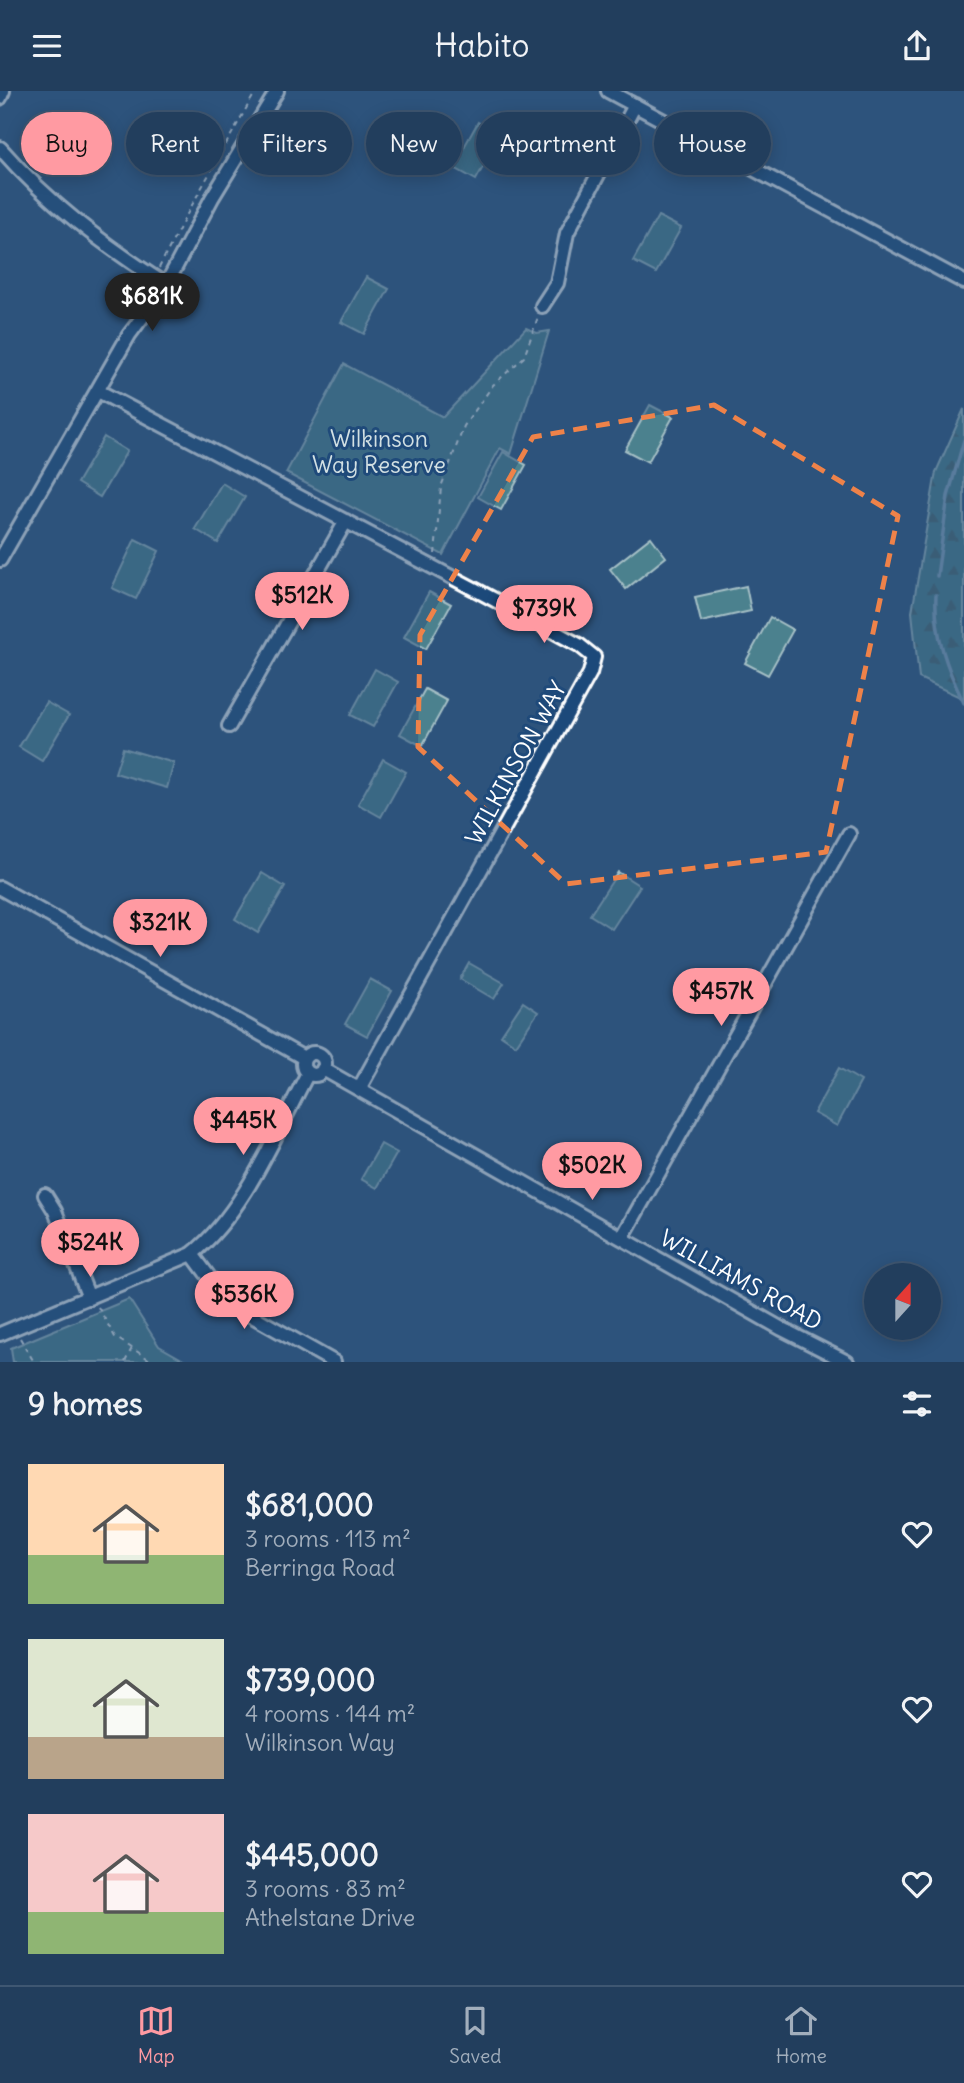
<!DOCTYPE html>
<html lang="en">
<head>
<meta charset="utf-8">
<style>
	body { margin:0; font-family:Delius,sans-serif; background:#2e4966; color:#f1f3f6; height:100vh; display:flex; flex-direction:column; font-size:26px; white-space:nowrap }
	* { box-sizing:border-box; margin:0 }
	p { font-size:23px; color:#a2aebc }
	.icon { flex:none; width:38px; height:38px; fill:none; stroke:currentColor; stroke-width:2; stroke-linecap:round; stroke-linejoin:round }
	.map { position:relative; height:1271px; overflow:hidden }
	.panel { display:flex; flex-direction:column; background:#223e5d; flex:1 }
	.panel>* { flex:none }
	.top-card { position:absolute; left:21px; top:21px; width:922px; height:63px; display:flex; gap:14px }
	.needle { width:46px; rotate:21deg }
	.buttons { position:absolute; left:864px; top:1172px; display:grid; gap:14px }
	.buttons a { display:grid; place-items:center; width:77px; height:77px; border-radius:50%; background:#223e5d; box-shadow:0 4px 18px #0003,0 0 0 2px #3f5772; font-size:35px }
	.price { position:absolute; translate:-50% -60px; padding:0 16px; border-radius:24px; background:#ff9aa2; color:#111; font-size:23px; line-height:46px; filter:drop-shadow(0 2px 4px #0008) }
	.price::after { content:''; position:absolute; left:50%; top:42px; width:21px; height:16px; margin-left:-10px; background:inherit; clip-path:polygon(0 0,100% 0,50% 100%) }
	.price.on { background:#222; color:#fff }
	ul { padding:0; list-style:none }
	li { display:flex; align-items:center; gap:21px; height:175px; padding:0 28px }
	li span { display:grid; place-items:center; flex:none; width:196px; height:140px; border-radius:0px; color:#555 }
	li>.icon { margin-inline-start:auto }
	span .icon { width:84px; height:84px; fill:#fffc; stroke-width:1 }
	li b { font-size:30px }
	h2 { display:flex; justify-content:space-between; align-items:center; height:84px; padding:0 28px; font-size:30px }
	.tag { padding:0 24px; border-radius:32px; background:#223e5d; box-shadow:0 4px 18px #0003,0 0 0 2px #3f5772; font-size:24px; line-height:63px }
	.tag.on { background:#ff9aa2; color:#111 }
	header { display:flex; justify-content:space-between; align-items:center; height:91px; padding:0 28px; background:#223e5d; font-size:32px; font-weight:600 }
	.tabs { display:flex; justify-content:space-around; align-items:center; height:98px; border-top:2px solid #3f5772; background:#223e5d; font-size:19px; color:#a2aebc }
	.tabs a { display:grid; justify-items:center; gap:4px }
	.tabs .on { color:#ff9aa2 }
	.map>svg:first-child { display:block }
</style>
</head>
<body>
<header><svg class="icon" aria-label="menu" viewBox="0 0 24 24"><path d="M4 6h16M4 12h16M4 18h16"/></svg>Habito<svg class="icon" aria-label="share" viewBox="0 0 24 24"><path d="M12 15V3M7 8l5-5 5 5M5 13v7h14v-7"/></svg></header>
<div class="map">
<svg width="964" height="1271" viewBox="0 0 964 1271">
	<defs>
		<pattern id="forest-firs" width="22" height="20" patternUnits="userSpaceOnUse" patternTransform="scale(1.75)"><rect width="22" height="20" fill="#4c818e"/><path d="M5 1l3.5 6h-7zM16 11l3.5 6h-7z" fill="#4c6970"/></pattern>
	</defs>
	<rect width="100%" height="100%" fill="#2d537c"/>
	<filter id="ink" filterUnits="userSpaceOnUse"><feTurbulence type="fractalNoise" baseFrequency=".0143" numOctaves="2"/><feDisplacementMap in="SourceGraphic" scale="14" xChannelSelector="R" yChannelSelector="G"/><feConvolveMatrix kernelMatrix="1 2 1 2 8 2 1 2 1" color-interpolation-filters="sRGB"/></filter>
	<g filter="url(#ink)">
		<path fill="#4c818e" stroke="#a6c0c6" stroke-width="2" d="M478 31 500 44 476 89 453 76Z
			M658 125 681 137 656 182 633 170Z
			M366 186 389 198 364 243 341 231Z
			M526 237 537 242 549 240 511 363 500 357 443 464 286 382 344 273 443 326Z
			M650 314 673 326 648 371 625 359Z
			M104 346 127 360 100 406 77 392Z
			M503 361 526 374 501 419 478 406Z
			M222 392 245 406 218 452 195 438Z
			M651 446 666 466 626 498 610 478Z
			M135 448 159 460 136 508 112 497Z
			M746 495 751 520 701 531 695 506Z
			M429 501 451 513 426 558 404 546Z
			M770 526 793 539 768 584 745 572Z
			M375 578 398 591 373 636 350 624Z
			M425 598 447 610 422 655 400 643Z
			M46 611 69 624 42 670 19 656Z
			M123 657 174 672 167 697 115 682Z
			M383 668 406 681 381 726 358 713Z
			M618 781 640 795 612 838 590 824Z
			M262 782 285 796 258 842 235 828Z
			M469 872 504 892 494 908 460 888Z
			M370 888 392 900 367 945 345 933Z
			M523 911 538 921 516 954 501 944Z
			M839 977 861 990 837 1035 814 1022Z
			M381 1053 397 1062 377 1097 361 1088Z
			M129 1208 159 1255 187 1271H13L11 1257Z"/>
		<path fill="url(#forest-firs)" stroke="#a6c0c6" stroke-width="2" d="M964 318V608L919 587 912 521 936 381Z"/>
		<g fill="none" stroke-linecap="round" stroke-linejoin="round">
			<path stroke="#8eacc5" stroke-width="3.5" d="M937 485 948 405 964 349
				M936 504C934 543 947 578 964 612"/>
			<defs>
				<path id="minor" d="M608 0 964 191
					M0 7 3 0
					M0 57C49 113 104 154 166 194
					M542 215 557 192 567 142 635 14
					M98 300 478 500 579 554 594 566 590 582 360 996
					M0 469 129 244 166 194 212 107 277 0
					M229 635 346 430
					M0 797 304 967
					M303 973a11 11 0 1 1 22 0a11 11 0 1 1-22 0Z
					M323 978 782 1238 847 1271
					M45 1104 55 1120 89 1207
					M622 1147 849 743
					M192 1163 221 1202 238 1217 334 1271
					M0 1243 192 1163C245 1121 276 1041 308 982"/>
			</defs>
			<use href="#minor" stroke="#fff" stroke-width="18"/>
			<path stroke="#fff" stroke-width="2" stroke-dasharray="5 5" stroke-linecap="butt" d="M159 177C189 117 223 59 256 0
				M435 463 441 396 464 335 493 294 524 266 538 226
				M98 1216 115 1246 153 1271
				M20 1247 34 1271
				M125 1271 132 1257"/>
			<use href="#minor" stroke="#1f4a7a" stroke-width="12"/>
		</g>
	</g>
	<path d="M0 0H964V1271H0ZM714 314 898 425 826 761 566 793 418 656 420 544 533 346Z" fill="#2d537c" fill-opacity=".55" fill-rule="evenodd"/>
	<path fill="none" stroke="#ee8249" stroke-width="5" stroke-dasharray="14 9" stroke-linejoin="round" d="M714 314 898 425 826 761 566 793 418 656 420 544 533 346Z"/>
	<g text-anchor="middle" stroke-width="6" stroke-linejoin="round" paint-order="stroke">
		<g font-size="23" fill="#d2e0e3" stroke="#1f4a7a">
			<text x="379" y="356">Wilkinson<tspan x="379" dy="26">Way Reserve</tspan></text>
		</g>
		<g font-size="23" fill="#fff" stroke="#1f4a7a">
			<text transform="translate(516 672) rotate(-61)" y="8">WILKINSON WAY</text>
			<text transform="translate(741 1189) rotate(29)" y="8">WILLIAMS ROAD</text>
		</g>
	</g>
</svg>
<div class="buttons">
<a><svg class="needle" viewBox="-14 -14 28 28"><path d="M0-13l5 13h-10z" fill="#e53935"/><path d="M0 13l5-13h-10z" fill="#a2aebc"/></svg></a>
</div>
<b class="price on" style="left:152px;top:242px">$681K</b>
<b class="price" style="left:302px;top:541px">$512K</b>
<b class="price" style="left:544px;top:554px">$739K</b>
<b class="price" style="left:160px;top:868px">$321K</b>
<b class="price" style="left:721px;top:937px">$457K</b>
<b class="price" style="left:243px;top:1066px">$445K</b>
<b class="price" style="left:592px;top:1111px">$502K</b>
<b class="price" style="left:90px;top:1188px">$524K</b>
<b class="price" style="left:244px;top:1240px">$536K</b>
<div class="top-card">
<a class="tag on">Buy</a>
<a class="tag">Rent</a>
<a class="tag">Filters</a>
<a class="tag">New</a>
<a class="tag">Apartment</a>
<a class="tag">House</a>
</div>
</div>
<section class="panel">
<h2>9 homes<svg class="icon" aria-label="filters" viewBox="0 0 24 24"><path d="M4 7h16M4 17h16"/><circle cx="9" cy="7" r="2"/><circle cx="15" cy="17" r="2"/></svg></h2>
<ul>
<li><span style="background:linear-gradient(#ffd9b3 65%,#8fb573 0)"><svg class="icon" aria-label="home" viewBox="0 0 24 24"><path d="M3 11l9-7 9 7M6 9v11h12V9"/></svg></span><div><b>$681,000</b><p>3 rooms · 113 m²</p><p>Berringa Road</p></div><svg class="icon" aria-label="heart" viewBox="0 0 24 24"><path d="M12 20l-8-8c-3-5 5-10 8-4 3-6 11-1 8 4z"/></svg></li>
<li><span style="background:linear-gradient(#dfe7d0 70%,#b9a48a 0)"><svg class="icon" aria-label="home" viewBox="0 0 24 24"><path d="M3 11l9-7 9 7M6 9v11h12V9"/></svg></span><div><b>$739,000</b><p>4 rooms · 144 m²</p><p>Wilkinson Way</p></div><svg class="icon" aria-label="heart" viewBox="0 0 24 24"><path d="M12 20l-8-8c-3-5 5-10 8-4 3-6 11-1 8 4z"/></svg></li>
<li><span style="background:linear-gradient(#f6c9c9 70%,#8fb573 0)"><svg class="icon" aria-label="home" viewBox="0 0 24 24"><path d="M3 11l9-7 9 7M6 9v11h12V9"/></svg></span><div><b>$445,000</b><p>3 rooms · 83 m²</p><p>Athelstane Drive</p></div><svg class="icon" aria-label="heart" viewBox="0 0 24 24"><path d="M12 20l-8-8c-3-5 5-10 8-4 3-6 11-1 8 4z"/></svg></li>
</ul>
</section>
<nav class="tabs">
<a class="on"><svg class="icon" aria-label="map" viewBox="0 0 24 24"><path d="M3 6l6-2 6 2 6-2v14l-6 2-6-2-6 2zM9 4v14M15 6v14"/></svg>Map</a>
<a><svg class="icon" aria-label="saved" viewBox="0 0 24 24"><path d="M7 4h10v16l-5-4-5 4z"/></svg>Saved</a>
<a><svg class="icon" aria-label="home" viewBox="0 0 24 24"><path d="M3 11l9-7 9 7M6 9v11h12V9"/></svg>Home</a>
</nav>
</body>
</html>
